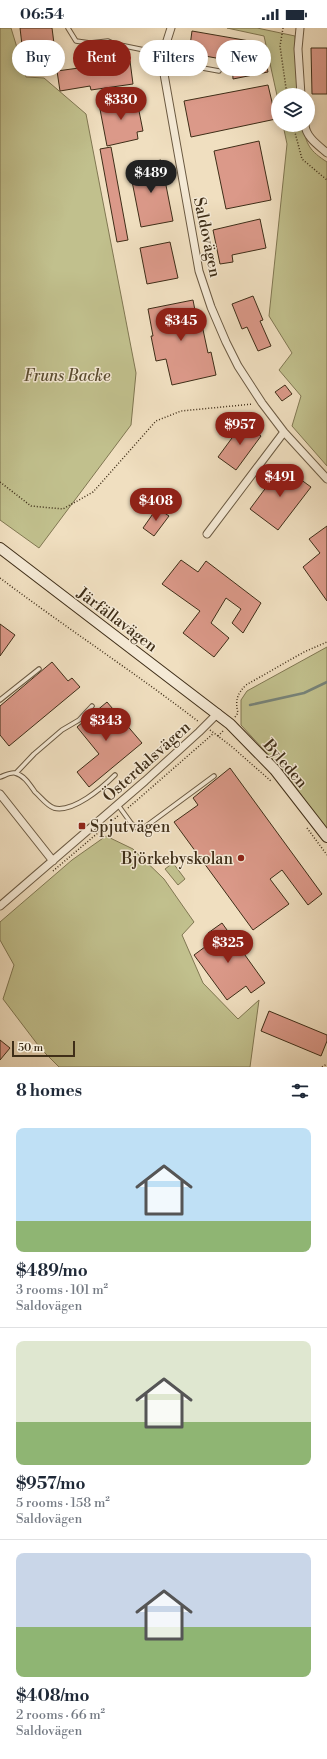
<!DOCTYPE html>
<html lang="en">
<head>
<meta charset="utf-8">
<style>
	body { margin:0; font-family:"Libre Bodoni",serif; background:#f2f2f3; color:#1f2937; height:100vh; display:flex; flex-direction:column; font-size:15px; white-space:nowrap }
	* { box-sizing:border-box; margin:0 }
	p { font-size:13px; color:#747a83 }
	.icon { flex:none; width:22px; height:22px; fill:none; stroke:currentColor; stroke-width:2; stroke-linecap:round; stroke-linejoin:round }
	.map { position:relative; height:1039px; overflow:hidden }
	.side { display:flex; flex-direction:column; background:#fff; flex:1 }
	.side>* { flex:none }
	.banner { position:absolute; left:12px; top:12px; width:303px; height:36px; display:flex; gap:8px }
	.fabs { position:absolute; left:271px; top:60px; display:grid; gap:8px }
	.fabs a { display:grid; place-items:center; width:44px; height:44px; border-radius:50%; background:#fff; box-shadow:0 2px 10px #0003; font-size:20px }
	.scale { position:absolute; left:12px; bottom:10px; width:63px; box-sizing:border-box; padding-left:4px; border:2px solid #3f2e18; border-top:0; font-size:11px; line-height:14px; white-space:nowrap; color:#3f2e18; -webkit-text-stroke:3px #f5ead6; paint-order:stroke }
	.price { position:absolute; translate:-50% -34px; padding:0 9px; border-radius:14px; background:#8f2418; color:#fff; font-size:13px; line-height:26px; filter:drop-shadow(0 1px 2px #0008) }
	.price::after { content:''; position:absolute; left:50%; top:24px; width:12px; height:9px; margin-left:-6px; background:inherit; clip-path:polygon(0 0,100% 0,50% 100%) }
	.price.selected { background:#222; color:#fff }
	ul { padding:0; list-style:none }
	li { display:grid; align-content:center; gap:8px; height:212px; padding:0 16px }
	li+li { border-top:1px solid #e0e1e3 }
	li span { display:grid; place-items:center; height:124px; border-radius:8px; color:#555 }
	li>.icon { margin-inline-start:auto }
	span .icon { width:72px; height:72px; fill:#fffc; stroke-width:1 }
	li b { font-size:17px }
	h2 { display:flex; justify-content:space-between; align-items:center; height:48px; padding:0 16px; font-size:17px }
	.chip { padding:0 14px; border-radius:18px; background:#fff; box-shadow:0 2px 10px #0003; font-size:14px; line-height:36px }
	.chip.selected { background:#8f2418; color:#fff }
	.status { display:flex; justify-content:space-between; align-items:center; height:28px; padding:0 20px; background:#fff; direction:ltr }
	.status svg { height:11px; fill:currentColor }
	.map>svg:first-child { display:block }
</style>
</head>
<body>
<div class="status"><b>06:54</b><svg viewBox="0 0 49 12"><path d="M0 12V9h3v3zM5 12V6h3v6zM10 12V3h3v9zM15 12V0h3v12zM26 1h20v11H26zM47 4h2v5h-2z"/></svg></div>
<div class="map">
<svg width="327" height="1039" viewBox="0 0 327 1039">
	<rect width="100%" height="100%" fill="#f0dfc0"/>
	<filter id="stains"><feTurbulence type="fractalNoise" baseFrequency=".005" numOctaves="4"/><feColorMatrix values="0 0 0 0 .2 0 0 0 0 .09 0 0 0 0 .02 0 0 0 .5 -.17"/></filter>
	<radialGradient id="worn" r=".72"><stop offset=".6" stop-color="#630" stop-opacity="0"/><stop offset="1" stop-color="#630" stop-opacity=".3"/></radialGradient>
	<path fill="#c1c08d" stroke="#807752" d="M0 0H11L26 49 44 50 86 86 136 345 131 397 39 520 0 492Z
		M227 0H257L295 8 297 67H278V72L264 8Z
		M283 97H303C306 117 310 123 327 134V438L292 398 301 368 279 342 292 325 269 288 287 116Z
		M327 619V802L285 745 241 697V672L247 663Z
		M106 808 133 821 164 851 194 894 182 907 203 955 238 991 259 972 250 1039H59L41 1021 3 971 14 937 0 912V894L72 832Z
		M173 835 185 851 178 857 165 841Z"/>
	<g fill="none" stroke-linecap="round" stroke-linejoin="round">
		<path stroke="#778379" stroke-width="2.5" d="M250 677 304 665 327 654"/>
	</g>
	<path fill="#db9989" stroke="#3f2e18" d="M20 0H52L56 31 24 34Z
		M192 3 261 15 268 44 233 51 232 33 189 25Z
		M311 20H327V66H312Z
		M130 33 133 56 91 62 90 58 60 63 57 43Z
		M268 57 276 91 191 109 184 73Z
		M136 68 143 103 137 104 138 111 107 118 99 76Z
		M259 113 271 172 226 181 214 123Z
		M111 119 128 212 117 214 100 121Z
		M161 132 173 193 141 199 129 138Z
		M260 191 266 220 232 227 233 234 220 236 213 202Z
		M170 214 178 250 147 256 140 220Z
		M253 268 263 292 260 293 271 318 258 323 247 299 242 301 232 276Z
		M193 272 198 298 202 297 208 325 211 324 216 347 172 357 166 331 156 333 151 308H153L148 281Z
		M285 357 292 366 282 373 275 364Z
		M243 395 261 408 236 442 218 429Z
		M282 438 311 459 278 502 250 481Z
		M157 480 169 488 154 508 143 500Z
		M327 498V573L303 539 320 525 309 511Z
		M181 532 198 544 206 533 261 575 243 605 232 595 241 581 226 570 211 595 229 610 214 629 183 605 200 583 162 556Z
		M0 596 15 607 0 628Z
		M52 634 68 653 72 650 80 659 9 718 0 707V678Z
		M107 674 142 715 89 759 77 744 99 726 77 699Z
		M230 740 322 866 308 877 282 842 270 851 289 876 253 902 174 794 198 777 193 770Z
		M222 895 265 955 251 965 246 958 227 972 194 927 213 913 208 905Z
		M269 983 327 1007V1013L321 1028 261 1003Z
		M0 1012 10 1020 0 1032Z"/>
	<g fill="none" stroke-linecap="round" stroke-linejoin="round">
		<defs>
			<path id="lane" d="M68 0 76 13 90 15 108 13 115 16 164 26
				M164 33 219 43
				M0 672 39 641
				M16 745 34 726 62 702 79 692 92 678
				M0 749C4 748 10 744 15 745 24 747 30 757 35 764 41 769 46 777 54 780 73 785 102 760 115 747
				M118 777 131 795 137 800 145 799 214 748"/>
			<path id="street" d="M171 0 164 22V46L199 243 211 279 226 314 238 338 262 375 284 404 327 451
				M300 0 298 21 301 67
				M305 97C306 109 318 117 327 125
				M207 506 284 404
				M0 766 53 833
				M0 878 145 753 199 704 218 685"/>
			<path id="secondary" d="M0 520 230 696 275 742 327 809"/>
		</defs>
		<use href="#lane" stroke="#6b5a42" stroke-width="5.5"/>
		<use href="#street" stroke="#6b5a42" stroke-width="9"/>
		<use href="#secondary" stroke="#3f2e18" stroke-width="12"/>
		<path stroke="#3f2e18" stroke-width="1.5" stroke-dasharray="1 2" stroke-linecap="butt" d="M283 0 280 18 287 67
			M293 97 302 131 327 152
			M0 454 31 478 63 481 93 464 156 393 181 383 253 376
			M0 550C65 599 134 644 199 694
			M235 689 238 685C235 672 237 666 246 657L304 624 327 614
			M210 702 231 718 272 754
			M218 708 223 703
			M128 780 214 705
			M307 800 327 827
			M53 843 119 787
			M322 1039 327 1036"/>
		<use href="#lane" stroke="#f5ead6" stroke-width="3.5"/>
		<use href="#street" stroke="#f5ead6" stroke-width="7"/>
		<use href="#secondary" stroke="#f5ead6" stroke-width="10"/>
	</g>
	<g fill="#8f2418" stroke="#f5ead6" stroke-width="1.5">
		<rect x="78" y="794" width="8" height="8" rx="2"/>
		<circle cx="241" cy="830" r="4"/>
	</g>
	<g text-anchor="middle" stroke-width="3" stroke-linejoin="round" paint-order="stroke">
		<g font-size="16" fill="#3f2e18" stroke="#f5ead6">
			<text transform="translate(208 209) rotate(78)" y="6">Saldovägen</text>
			<text transform="translate(118 591) rotate(37)" y="6">Järfällavägen</text>
			<text transform="translate(146 733) rotate(-42)" y="6">Österdalsvägen</text>
			<text transform="translate(286 735) rotate(49)" y="6">Byleden</text>
		</g>
		<g font-size="16" font-style="italic" fill="#594b2f" stroke="#f5ead6">
			<text x="67" y="353">Fruns Backe</text>
		</g>
		<g font-size="16" fill="#3f2e18" stroke="#f5ead6" text-anchor="start">
			<text x="90" y="804">Spjutvägen</text>
			<text x="233" y="836" text-anchor="end">Björkebyskolan</text>
		</g>
	</g>
	<rect width="100%" height="100%" filter="url(#stains)"/>
	<rect width="100%" height="100%" fill="url(#worn)"/>
</svg>
<div class="fabs">
<a><svg class="icon" aria-label="layers" viewBox="0 0 24 24"><path d="M12 4l9 5-9 5-9-5zM3 14l9 5 9-5"/></svg></a>
</div>
<div class="scale">50 m</div>
<b class="price" style="left:121px;top:93px">$330</b>
<b class="price selected" style="left:151px;top:166px">$489</b>
<b class="price" style="left:181px;top:314px">$345</b>
<b class="price" style="left:240px;top:418px">$957</b>
<b class="price" style="left:280px;top:470px">$491</b>
<b class="price" style="left:156px;top:494px">$408</b>
<b class="price" style="left:106px;top:714px">$343</b>
<b class="price" style="left:228px;top:936px">$325</b>
<div class="banner">
<a class="chip">Buy</a>
<a class="chip selected">Rent</a>
<a class="chip">Filters</a>
<a class="chip">New</a>
</div>
</div>
<section class="side">
<h2>8 homes<svg class="icon" aria-label="filters" viewBox="0 0 24 24"><path d="M4 7h16M4 17h16"/><circle cx="9" cy="7" r="2"/><circle cx="15" cy="17" r="2"/></svg></h2>
<ul>
<li><span style="background:linear-gradient(#bfe0f5 75%,#8fb573 0)"><svg class="icon" aria-label="home" viewBox="0 0 24 24"><path d="M3 11l9-7 9 7M6 9v11h12V9"/></svg></span><div><b>$489/mo</b><p>3 rooms · 101 m²</p><p>Saldovägen</p></div></li>
<li><span style="background:linear-gradient(#dfe7d0 65%,#8fb573 0)"><svg class="icon" aria-label="home" viewBox="0 0 24 24"><path d="M3 11l9-7 9 7M6 9v11h12V9"/></svg></span><div><b>$957/mo</b><p>5 rooms · 158 m²</p><p>Saldovägen</p></div></li>
<li><span style="background:linear-gradient(#c9d6e8 60%,#8fb573 0)"><svg class="icon" aria-label="home" viewBox="0 0 24 24"><path d="M3 11l9-7 9 7M6 9v11h12V9"/></svg></span><div><b>$408/mo</b><p>2 rooms · 66 m²</p><p>Saldovägen</p></div></li>
</ul>
</section>
</body>
</html>
